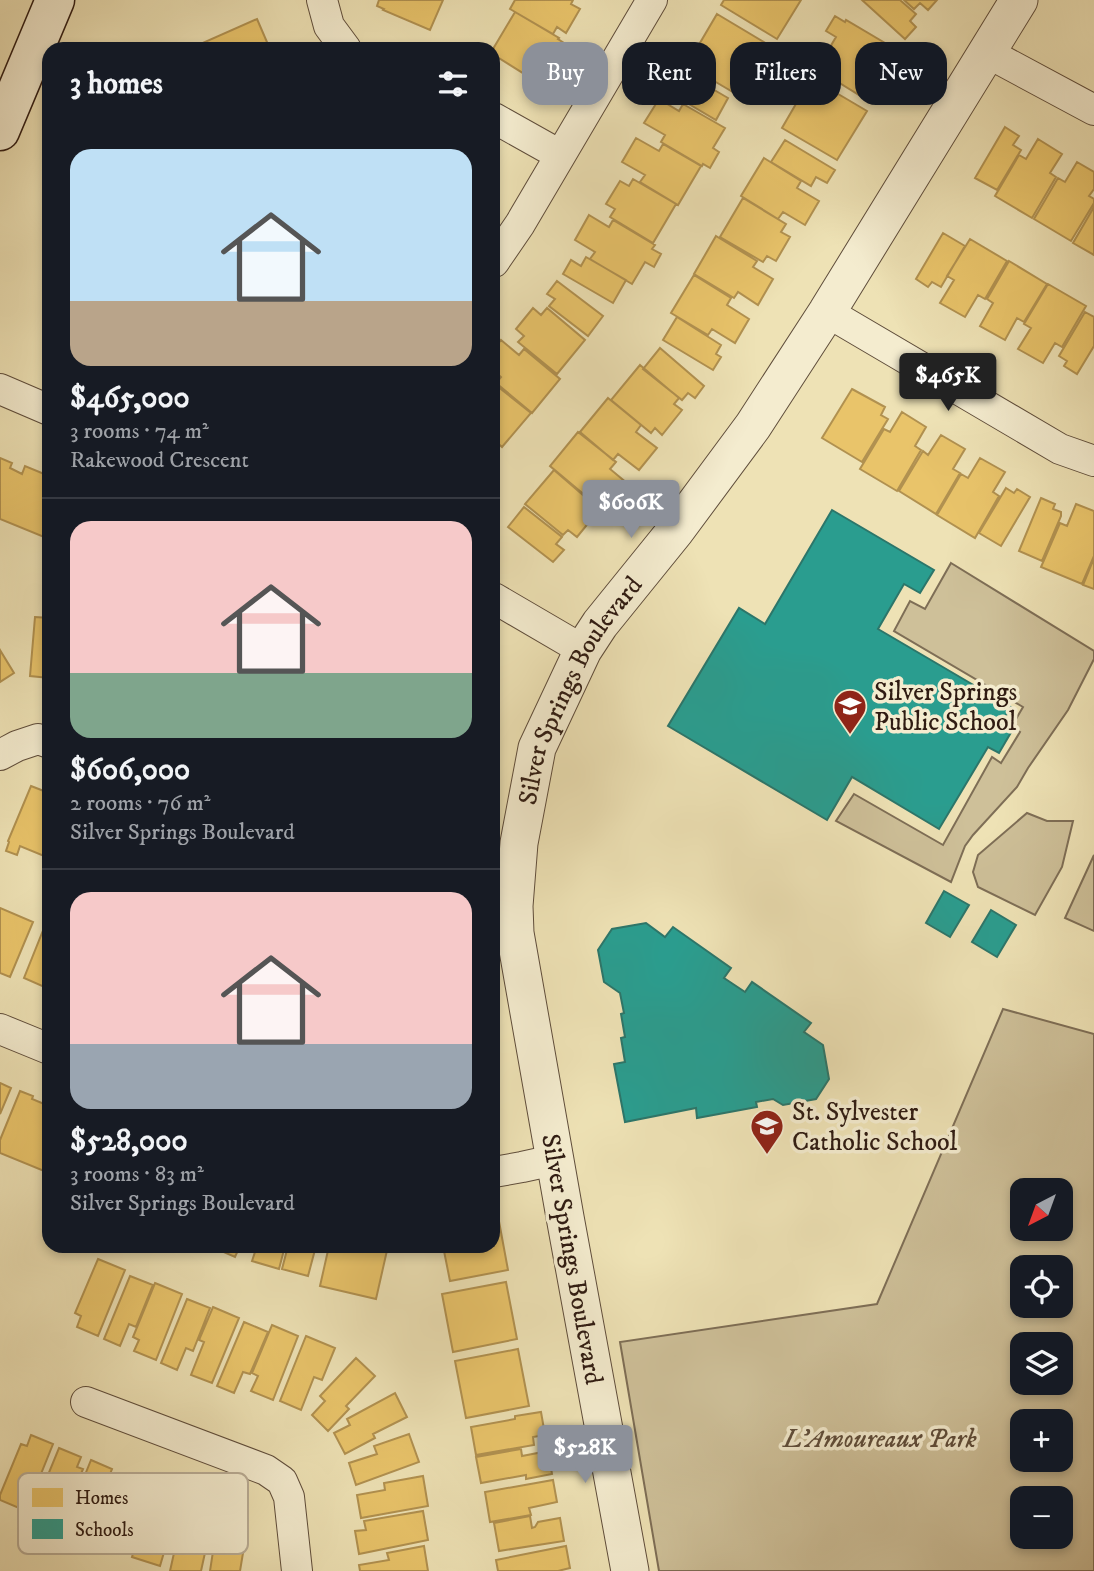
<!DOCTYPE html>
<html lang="en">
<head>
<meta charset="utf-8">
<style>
	body { margin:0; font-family:"IM FELL DW Pica",serif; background:#242831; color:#f1f3f6; height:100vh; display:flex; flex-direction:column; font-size:26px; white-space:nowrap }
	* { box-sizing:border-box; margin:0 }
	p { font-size:23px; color:#9ea1a6 }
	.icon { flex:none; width:38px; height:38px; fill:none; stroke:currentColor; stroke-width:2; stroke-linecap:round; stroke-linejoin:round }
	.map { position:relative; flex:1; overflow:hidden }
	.panel { position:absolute; left:42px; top:42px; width:458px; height:1211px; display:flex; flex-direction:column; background:#171b24; border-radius:21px; box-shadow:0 4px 10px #0003 }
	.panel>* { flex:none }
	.banner { position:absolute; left:522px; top:42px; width:467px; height:63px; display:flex; gap:14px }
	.needle { width:46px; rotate:221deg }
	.tools { position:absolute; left:1010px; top:1178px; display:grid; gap:14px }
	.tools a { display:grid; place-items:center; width:63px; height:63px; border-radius:14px; background:#171b24; box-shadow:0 4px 10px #0003; font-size:35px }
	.price { position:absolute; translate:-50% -60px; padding:0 16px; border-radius:7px; background:#8c9099; color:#fff; font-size:23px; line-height:46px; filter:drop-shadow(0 2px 4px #0008) }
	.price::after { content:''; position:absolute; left:50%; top:42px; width:21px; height:16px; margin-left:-10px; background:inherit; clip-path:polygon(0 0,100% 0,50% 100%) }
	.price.active { background:#222; color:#fff }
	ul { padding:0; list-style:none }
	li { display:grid; align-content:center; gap:14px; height:371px; padding:0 28px }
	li+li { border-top:2px solid #363941 }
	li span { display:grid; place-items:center; height:217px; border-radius:21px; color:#555 }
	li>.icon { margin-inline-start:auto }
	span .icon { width:126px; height:126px; fill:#fffc; stroke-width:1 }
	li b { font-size:30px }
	h2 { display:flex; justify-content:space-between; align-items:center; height:84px; padding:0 28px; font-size:30px }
	.pill { padding:0 24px; border-radius:21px; background:#171b24; box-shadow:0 4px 10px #0003; font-size:24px; line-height:63px }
	.pill.active { background:#8c9099; color:#fff }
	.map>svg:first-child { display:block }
</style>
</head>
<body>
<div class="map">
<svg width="1094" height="1571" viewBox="0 0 1094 1571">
	<rect width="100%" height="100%" fill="#eee2b5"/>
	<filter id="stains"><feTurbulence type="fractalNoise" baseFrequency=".00286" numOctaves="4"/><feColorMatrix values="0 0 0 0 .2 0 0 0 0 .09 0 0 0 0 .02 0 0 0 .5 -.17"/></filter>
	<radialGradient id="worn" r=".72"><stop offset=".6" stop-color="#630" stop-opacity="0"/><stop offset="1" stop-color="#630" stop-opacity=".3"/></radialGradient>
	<path fill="#cec099" stroke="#7e6e56" stroke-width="2" fill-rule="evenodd" d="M951 563 1094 651V659L1068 710 1028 768 1017 787 973 835 965 846 951 882 836 821 854 794 943 845 992 757 1001 763 1020 732 1012 726 1023 707 894 631 910 601 925 609Z
		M1027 813 1047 821H1073L1062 867 1035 915 978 887 973 872 978 855Z
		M1094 855V931L1065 918Z
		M1003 1009 1094 1034V1571H659L620 1342 877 1304ZM1060 1190V1228H1022V1190ZM1022 1267H1060V1306H1022ZM1060 1344V1382H1022V1344ZM1060 1421V1460H1022V1421ZM1022 1498H1060V1536H1022Z"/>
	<path fill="#e9c46a" stroke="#b19150" stroke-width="2" d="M379 0H443L430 30 383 10 384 9 377 6Z
		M515 0H573L571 4 580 9 566 33 557 27 553 34 510 9Z
		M724 0H801L777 39 721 5Z
		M862 0H900L916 14 910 21 916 27 905 39Z
		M904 0H937L928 10 920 3 914 9Z
		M515 12 559 38 558 39 564 43 546 73 540 69 534 80 494 55 493 49Z
		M717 14 772 47 753 81 762 87 753 102 743 96V98L687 65Z
		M835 16 845 22 846 20 902 53 872 103 817 69 836 37 826 31Z
		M257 19 270 49H199L198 45Z
		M680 70 728 98 716 120 677 97 682 88 673 83Z
		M811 78 867 111 837 160 782 128Z
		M659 99 679 111 683 104 725 128 713 148 719 152 710 168 703 164 702 166 661 142 665 135 644 123Z
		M1005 127 1019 136 1013 145 1021 150 997 190 975 178Z
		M636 138 659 151 663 144 701 166 678 205 640 182 645 175 622 162Z
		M1038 139 1062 154 1050 173 1056 177 1032 218 995 196 1019 155 1026 159Z
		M785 140 835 170 827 183 816 177 811 186 771 162Z
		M764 158 801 181 797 188 819 201 805 225 783 212 778 219 741 196Z
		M1077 162 1094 172V189L1089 196 1094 199V203L1071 241 1034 219 1058 178 1065 182Z
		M633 179 676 204 653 243 610 217 615 209 606 204 620 181 629 186Z
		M743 198 786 224 781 232 790 237 776 261 767 256 763 262 720 237Z
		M1094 207V255L1073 243Z
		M589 215 609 227 613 220 655 245 652 249 661 254 654 267 645 262 632 284 590 259 595 252 575 240Z
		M943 233 965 246 941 287 932 282 928 287 916 279Z
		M716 236 757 261 753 267 773 279 758 305 738 292 734 298 694 274Z
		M970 239 1007 261 985 299 978 295 965 317 940 303 954 280 947 276Z
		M586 257 626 280 613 303 563 274 571 260 581 266Z
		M1009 261 1047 284 1024 322 1017 318 1005 340 980 326 993 303 987 299Z
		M694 275 731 298 727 305 749 319 735 343 712 329 708 335 671 313Z
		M557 281 603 316 588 336 549 306 555 299 547 294Z
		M1048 284 1086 306 1062 347 1055 343 1043 363 1018 349 1031 328 1024 324Z
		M533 308 541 315 547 308 585 340 557 374 518 342 524 336 516 329Z
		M1085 312 1094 317V346L1077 374 1064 366 1067 361 1059 356Z
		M677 317 721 345 716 354 721 357 713 370 663 340Z
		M501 340 519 355 524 349 560 379 532 413 496 383 501 377 494 371V348Z
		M660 348 704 386 695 398 688 393 682 400 643 369Z
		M640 365 679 398 674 404 682 410 662 435 655 428 651 433 611 400Z
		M497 386 531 413 502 447 494 440V390Z
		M852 389 885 407 881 415 888 419 862 462 822 438Z
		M608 398 641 425 636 432 657 448 639 470 618 454 613 460 580 432Z
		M902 412 926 427 915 446 921 450 897 491 860 469 884 429 890 432Z
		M578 432 616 462 610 469 628 484 610 506 592 491 587 497 550 466Z
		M941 435 965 449 953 469 960 473 936 514 899 491 923 451 928 455Z
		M0 458 12 463 10 468 22 474 25 466 49 476V539L0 519Z
		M980 458 1005 472 993 492 999 496 975 538 937 515 961 474 968 478Z
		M554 470 591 502 586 508 595 515 577 537 568 530 563 535 525 504Z
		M1006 488 1014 493 1017 489 1030 497 1001 546 979 533Z
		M1041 498 1055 504 1053 509 1061 512V516L1042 561 1019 551Z
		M1076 504 1094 511V556L1082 584 1041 567 1060 523 1067 526Z
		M524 507 562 537 556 544 564 550 553 562 508 527Z
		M1094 558V589L1083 585Z
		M35 617 49 618V678L30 676Z
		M0 650 14 673 0 682Z
		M31 786 49 793V858L20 846 17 855 6 851 9 842 8 841Z
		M0 908 33 922 10 977 0 973Z
		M48 918 49 919V989L24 978Z
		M0 1083 11 1088 0 1114Z
		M20 1091 33 1096 32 1099 49 1106V1173L0 1153V1140Z
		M498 1216 508 1270 450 1281 443 1246H494V1217Z
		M210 1246H240L235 1257Z
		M257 1246H285L279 1269 252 1261Z
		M288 1246H316L308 1276 282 1269Z
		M329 1246H388L376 1299 320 1286Z
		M98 1259 125 1270 98 1336 77 1327 81 1316 75 1313Z
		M130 1276 153 1285 136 1327 129 1324 120 1346 104 1339Z
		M506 1282 517 1339 453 1352 442 1294Z
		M155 1283 182 1294 156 1360 134 1351 139 1340 133 1337Z
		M187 1299 210 1308 193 1351 186 1348 177 1370 161 1363Z
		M213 1307 239 1318 212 1383 191 1375 204 1342 199 1340Z
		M244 1322 268 1332 250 1374 243 1372 234 1393 217 1386Z
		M272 1325 298 1336 273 1400 251 1391 258 1376 252 1373Z
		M306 1336 335 1348 322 1380 314 1377 301 1410 280 1401Z
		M518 1349 529 1406 466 1418 455 1361Z
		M356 1358 375 1376 346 1406 349 1409 328 1431 312 1415 325 1401 320 1396Z
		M395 1393 407 1417 373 1434 375 1438 345 1454 334 1433 350 1425 347 1419Z
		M541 1412 545 1435 533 1437 534 1445 476 1455 471 1427 515 1419V1416Z
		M409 1434 419 1462 356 1485 349 1463 377 1454 374 1446Z
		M31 1435 53 1444 26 1511 0 1500V1495L21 1444 27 1446Z
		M59 1448 81 1457 77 1467 83 1469 60 1525 32 1514Z
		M521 1449 522 1456 548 1451 552 1474 526 1479V1475L481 1483 476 1457Z
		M91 1460 112 1469 108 1479 114 1482 91 1538 64 1527Z
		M423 1476 428 1506 361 1518 357 1495 385 1490 384 1483Z
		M553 1480 557 1502 529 1508 531 1515 490 1522 485 1492Z
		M152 1489 174 1495 171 1506 177 1508 160 1566 132 1557Z
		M185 1504 207 1509 205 1519 212 1521 201 1571H170Z
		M423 1511 428 1540 359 1554 355 1531 366 1530 364 1521Z
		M530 1516 532 1528 535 1527 538 1522 560 1518 564 1541 499 1551 494 1523Z
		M218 1519 241 1522 239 1535H246L240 1571H210Z
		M424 1546 428 1571H360L359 1565 389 1560 387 1553Z
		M566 1546 570 1568 558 1571H498L496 1560Z"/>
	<path fill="#2a9d8f" stroke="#2c766a" stroke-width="2" d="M832 510 934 570 920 593 904 584 878 629 1011 707 1002 722 1013 729 999 753 988 747 939 829 852 777 827 820 668 726 739 608 765 624Z
		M944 891 969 905 950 937 926 923Z
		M991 910 1016 925 997 957 972 942Z
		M646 923 665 937 673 927 731 968 724 978 745 992 752 982 811 1023 804 1032 823 1045 829 1079 816 1099 783 1105 773 1099 756 1102 757 1107 697 1118 696 1108 625 1122 614 1064 625 1062 621 1038 625 1037 621 1014 624 1013 620 993 604 982 598 950 612 929Z"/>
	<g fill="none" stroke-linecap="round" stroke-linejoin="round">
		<defs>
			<path id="minor" d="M322 0 329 26 346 49
				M986 52 1094 110
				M494 118 560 155
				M494 262 520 224 652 0
				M827 312 1060 449 1094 461
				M0 389 49 410
				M494 598 583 650
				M0 755 17 746 38 739 49 743
				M0 1029 49 1049
				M494 1172 522 1167 554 1160
				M86 1402 266 1470 282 1481 289 1497 297 1571"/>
			<g id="tertiary">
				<path id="s1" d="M630 1571 565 1217 515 933 514 906 519 843 537 748 583 650 600 624 676 530 753 426 827 312 1019 0"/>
			</g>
			<path id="secondary" d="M0 131 55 0"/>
		</defs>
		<use href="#minor" stroke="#5f4d3b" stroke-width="32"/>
		<use href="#tertiary" stroke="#5f4d3b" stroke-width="39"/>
		<use href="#secondary" stroke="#2f1b12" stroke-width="41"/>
		<use href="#minor" stroke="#f4eccf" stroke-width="30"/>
		<use href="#tertiary" stroke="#f4eccf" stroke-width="37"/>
		<use href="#secondary" stroke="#f4eccf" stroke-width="38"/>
	</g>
	<defs>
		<symbol id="school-pin" viewBox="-11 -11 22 30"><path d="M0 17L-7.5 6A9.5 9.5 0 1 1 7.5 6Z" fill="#8f2418" stroke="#f4eccf"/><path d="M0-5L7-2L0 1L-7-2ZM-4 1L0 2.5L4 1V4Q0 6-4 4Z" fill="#fff"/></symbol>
	</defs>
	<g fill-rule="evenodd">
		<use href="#school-pin" x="831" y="687" width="38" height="52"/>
		<use href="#school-pin" x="748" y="1107" width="38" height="52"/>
	</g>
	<g text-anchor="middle" stroke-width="7" stroke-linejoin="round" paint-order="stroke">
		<g font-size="26" fill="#2f1b12" stroke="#f4eccf" text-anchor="start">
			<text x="874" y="700">Silver Springs<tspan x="874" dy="30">Public School</tspan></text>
			<text x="792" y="1120">St. Sylvester<tspan x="792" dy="30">Catholic School</tspan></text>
		</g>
		<g font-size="26" fill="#2f1b12" stroke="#f4eccf">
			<text dy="9" stroke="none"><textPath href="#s1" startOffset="905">Silver Springs Boulevard</textPath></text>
			<text transform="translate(573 1259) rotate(80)" y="9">Silver Springs Boulevard</text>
		</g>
		<g font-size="26" font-style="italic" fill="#5f4d3a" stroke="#f4eccf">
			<text x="880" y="1447">L'Amoureaux Park</text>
		</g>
	</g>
	<rect x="18" y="1473" width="230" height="81" rx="10" fill="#f4eccf" stroke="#b9ad96" stroke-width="2"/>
	<rect x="32" y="1488" width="31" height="19" fill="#e9c46a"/>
	<rect x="32" y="1519" width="31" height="20" fill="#2a9d8f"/>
	<g font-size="19" fill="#2f1b12">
		<text x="75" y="1504">Homes</text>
		<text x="75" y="1536">Schools</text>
	</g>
	<rect width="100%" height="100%" filter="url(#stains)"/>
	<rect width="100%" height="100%" fill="url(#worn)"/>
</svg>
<div class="tools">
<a><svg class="needle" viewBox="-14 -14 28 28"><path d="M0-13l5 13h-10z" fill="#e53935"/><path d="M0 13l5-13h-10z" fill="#9ea1a6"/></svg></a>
<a><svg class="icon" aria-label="locate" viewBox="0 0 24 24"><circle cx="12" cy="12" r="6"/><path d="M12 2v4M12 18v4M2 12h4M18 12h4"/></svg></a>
<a><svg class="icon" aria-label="layers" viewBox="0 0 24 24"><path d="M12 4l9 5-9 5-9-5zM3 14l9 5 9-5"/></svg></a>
<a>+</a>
<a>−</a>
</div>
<b class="price active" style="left:948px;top:413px">$465K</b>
<b class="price" style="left:631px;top:540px">$606K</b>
<b class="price" style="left:585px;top:1485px">$528K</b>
<div class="banner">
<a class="pill active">Buy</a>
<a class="pill">Rent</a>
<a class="pill">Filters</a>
<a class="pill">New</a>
</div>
<section class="panel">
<h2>3 homes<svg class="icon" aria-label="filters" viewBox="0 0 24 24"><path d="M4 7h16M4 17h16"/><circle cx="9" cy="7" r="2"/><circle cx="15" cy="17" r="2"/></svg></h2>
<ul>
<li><span style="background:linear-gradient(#bfe0f5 70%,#b9a48a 0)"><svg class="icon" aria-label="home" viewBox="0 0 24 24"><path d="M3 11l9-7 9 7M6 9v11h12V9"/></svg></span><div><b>$465,000</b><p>3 rooms · 74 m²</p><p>Rakewood Crescent</p></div></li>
<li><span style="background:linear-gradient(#f6c9c9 70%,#7fa58c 0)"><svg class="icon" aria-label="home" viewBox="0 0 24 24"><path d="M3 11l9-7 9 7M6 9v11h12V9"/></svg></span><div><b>$606,000</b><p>2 rooms · 76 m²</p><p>Silver Springs Boulevard</p></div></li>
<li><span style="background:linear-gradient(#f6c9c9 70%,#9aa5b1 0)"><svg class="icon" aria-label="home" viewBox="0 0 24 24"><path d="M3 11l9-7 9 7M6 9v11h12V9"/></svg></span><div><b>$528,000</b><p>3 rooms · 83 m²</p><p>Silver Springs Boulevard</p></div></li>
</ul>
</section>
</div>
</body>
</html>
